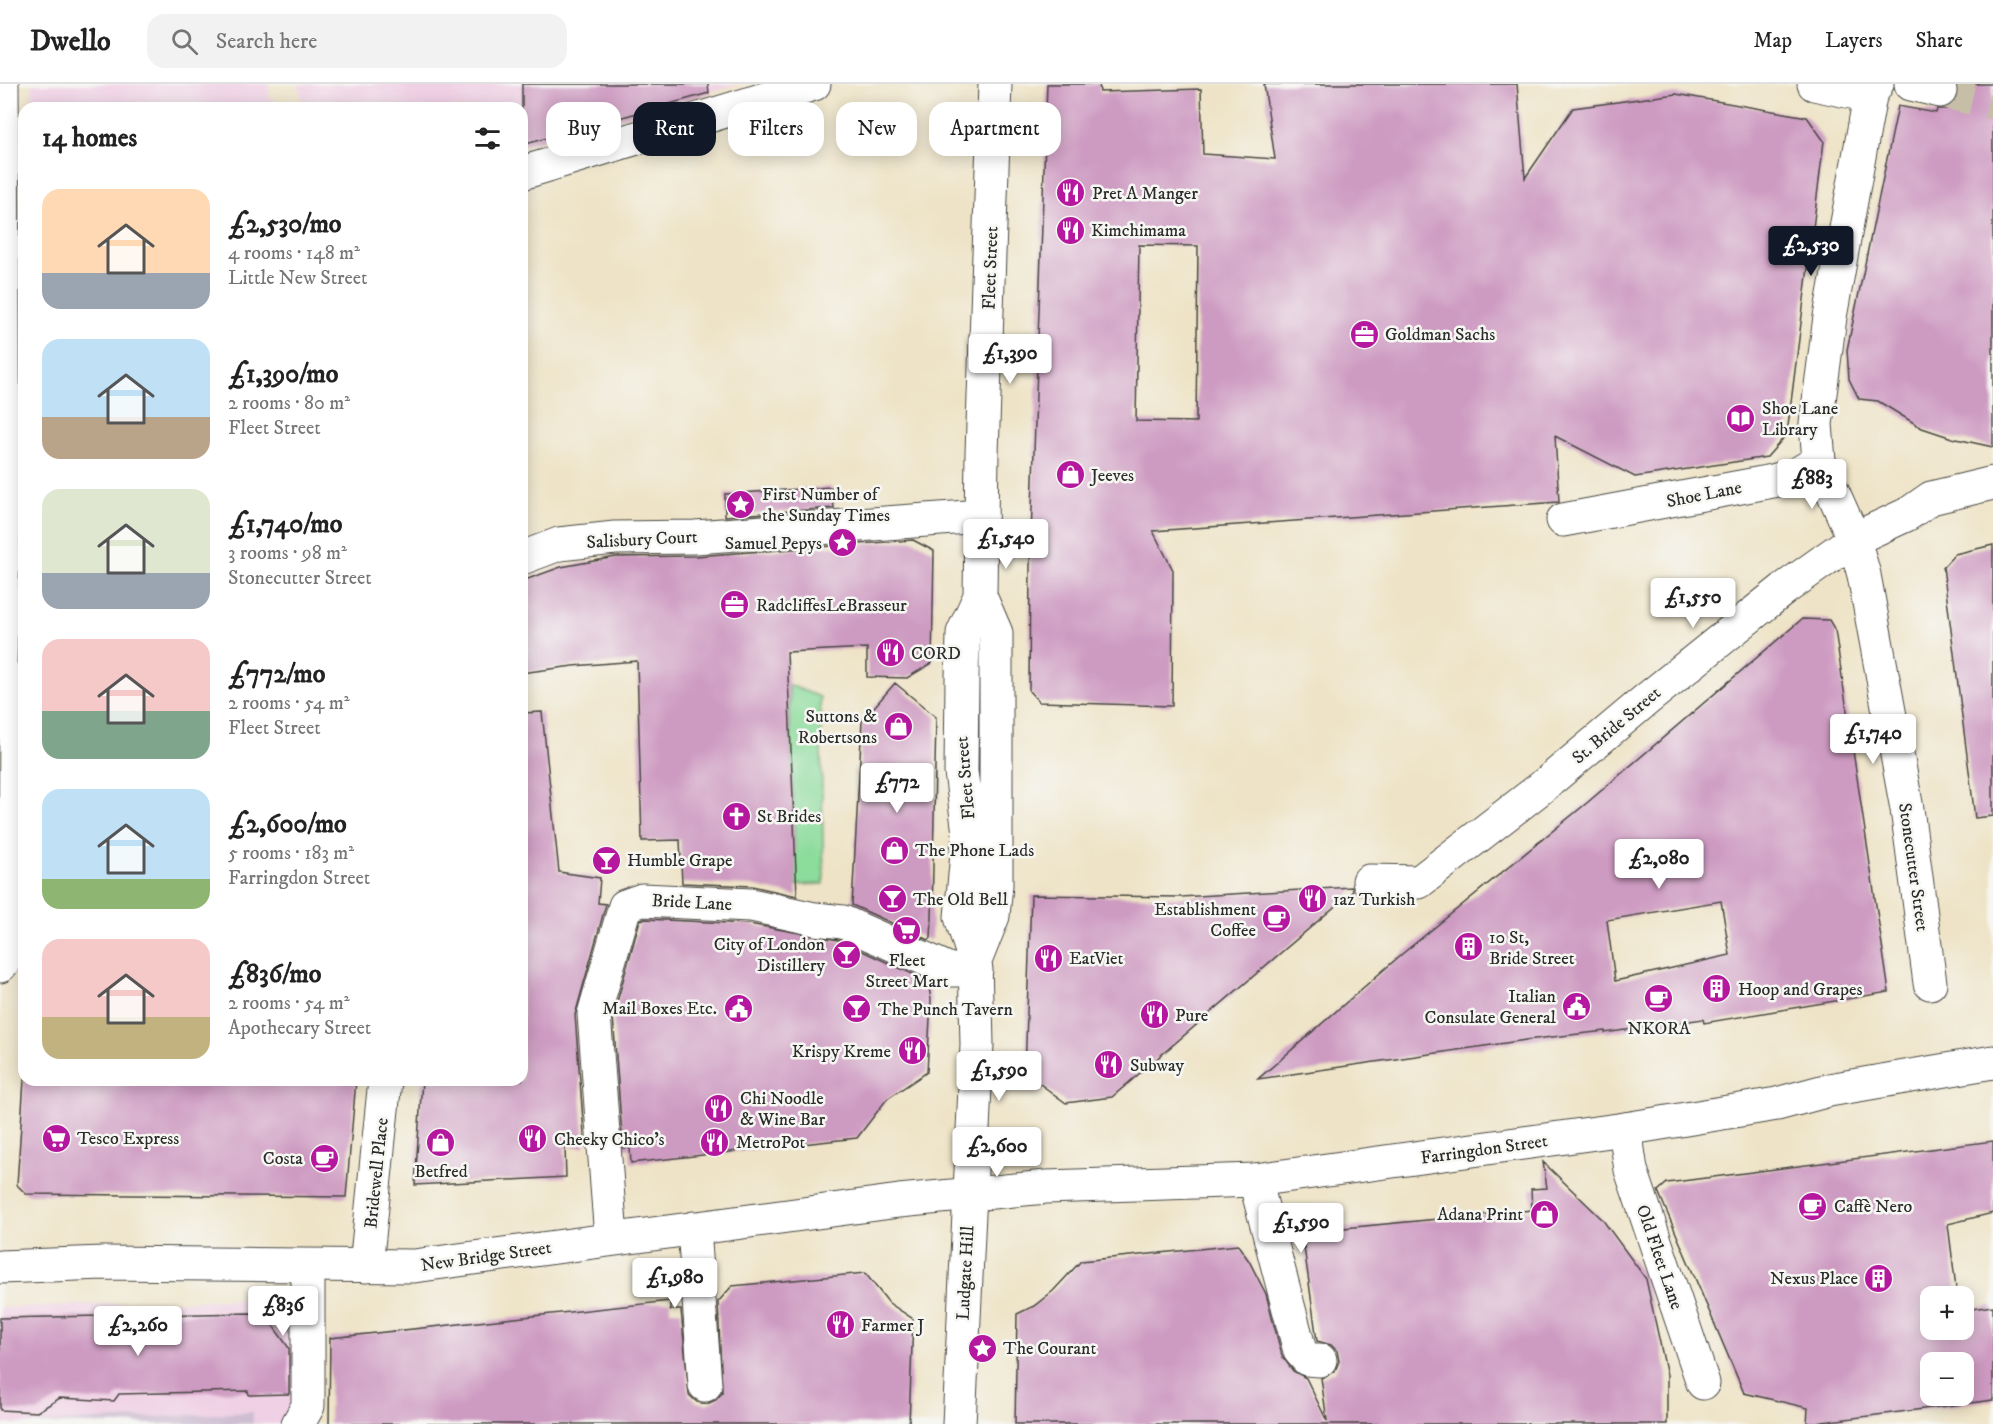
<!DOCTYPE html>
<html lang="en">
<head>
<meta charset="utf-8">
<style>
	body { margin:0; font-family:"IM FELL DW Pica",serif; background:#f2f2f2; color:#222; height:100vh; display:flex; flex-direction:column; font-size:22px; white-space:nowrap }
	* { box-sizing:border-box; margin:0 }
	p { font-size:20px; color:#767676 }
	.icon { flex:none; width:33px; height:33px; fill:none; stroke:currentColor; stroke-width:2; stroke-linecap:round; stroke-linejoin:round }
	.map { position:relative; flex:1; overflow:hidden }
	.details { position:absolute; left:18px; top:18px; width:510px; height:984px; display:flex; flex-direction:column; background:#fff; border-radius:18px; box-shadow:0 3px 15px #0003 }
	.details>* { flex:none }
	.guide { position:absolute; left:546px; top:18px; width:570px; height:54px; display:flex; gap:12px }
	.tools { position:absolute; left:1920px; top:1202px; display:grid; gap:12px }
	.tools a { display:grid; place-items:center; width:54px; height:54px; border-radius:12px; background:#fff; box-shadow:0 3px 15px #0003; font-size:30px }
	.price { position:absolute; translate:-50% -51px; padding:0 14px; border-radius:6px; background:#fff; color:#222; font-size:20px; line-height:39px; filter:drop-shadow(0 2px 3px #0008) }
	.price::after { content:''; position:absolute; left:50%; top:36px; width:18px; height:14px; margin-left:-9px; background:inherit; clip-path:polygon(0 0,100% 0,50% 100%) }
	.price.selected { background:#111827; color:#fff }
	ul { padding:0; list-style:none }
	li { display:flex; align-items:center; gap:18px; height:150px; padding:0 24px }
	li span { display:grid; place-items:center; flex:none; width:168px; height:120px; border-radius:18px; color:#555 }
	li>.icon { margin-inline-start:auto }
	span .icon { width:72px; height:72px; fill:#fffc; stroke-width:1 }
	li b { font-size:26px }
	h2 { display:flex; justify-content:space-between; align-items:center; height:72px; padding:0 24px; font-size:26px }
	.tag { padding:0 21px; border-radius:18px; background:#fff; box-shadow:0 3px 15px #0003; font-size:21px; line-height:54px }
	.tag.selected { background:#111827; color:#fff }
	header { display:flex; align-items:center; gap:36px; box-sizing:border-box; height:84px; padding:0 30px; background:#fff; border-bottom:2px solid #e0e0e0 }
	header strong { font-size:28px }
	nav { display:flex; gap:33px; margin-inline-start:auto; font-size:21px }
	.search { width:420px; height:54px; background:#f2f2f2; display:flex; align-items:center; gap:15px; box-sizing:border-box; padding:0 21px; border-radius:18px; color:#767676; font-size:22px }
	.map>svg:first-child { display:block }
</style>
</head>
<body>
<header>
<strong>Dwello</strong>
<div class="search"><svg class="icon" aria-label="search" viewBox="0 0 24 24"><circle cx="10" cy="10" r="6"/><path d="M15 15l6 6"/></svg>Search here</div>
<nav><a>Map</a><a>Layers</a><a>Share</a></nav>
</header>
<div class="map">
<svg width="1993" height="1340" viewBox="0 0 1993 1340">
	<rect width="100%" height="100%" fill="#f6f6f2"/>
	<filter id="ink" filterUnits="userSpaceOnUse"><feTurbulence type="fractalNoise" baseFrequency=".0167" numOctaves="2"/><feDisplacementMap in="SourceGraphic" scale="12" xChannelSelector="R" yChannelSelector="G"/><feConvolveMatrix kernelMatrix="1 2 1 2 8 2 1 2 1" color-interpolation-filters="sRGB"/></filter>
	<filter id="wash" filterUnits="userSpaceOnUse"><feTurbulence type="fractalNoise" baseFrequency=".008" numOctaves="4" result="noise"/><feDisplacementMap in="SourceGraphic" scale="24" xChannelSelector="R" yChannelSelector="G"/><feGaussianBlur stdDeviation="1.35" result="paint"/><feColorMatrix in="noise" values="0 0 0 0 0 0 0 0 0 0 0 0 0 0 0 0 0 1.4 0 .05"/><feComposite in="paint" operator="in"/></filter>
	<g filter="url(#wash)">
		<rect width="100%" height="100%" fill="#eee3c6"/>
		<path fill="#f0d0e5" d="M32 0H269V15H274L275 24H32Z
			M298 0H740L522 61V24H304Z
			M295 1213 297 1340H0V1224Z"/>
		<path fill="#cebed2" d="M253 1328V1340H20Z"/>
		<path fill="#8cdc9c" stroke="#5c8464" stroke-width="1.5" d="M789 601 820 613 824 800 796 801Z"/>
		<g id="blocks">
			<path fill="#cd9ac1" fill-rule="evenodd" d="M522 0H708L709 9 522 61Z
				M1047 0H1099L1100 8 1201 5 1203 70 1275 75 1264 0H1517L1525 94 1573 24 1676 10 1807 33 1824 57 1787 350 1767 373 1635 393 1555 352 1559 418 1153 447 1173 486 1172 622 1039 618 1029 607 1030 481ZM1139 161 1198 162 1196 338 1136 337Z
				M1957 0H1993V363L1952 354 1922 344 1878 317 1859 315 1849 295 1847 266 1898 22 1936 29 1937 25H1946L1954 19 1958 11Z
				M831 403 834 424 725 432V410Z
				M913 456 934 467 932 579 907 594 867 593V564L787 568 797 812 752 802 682 799 680 756 642 757 637 577 573 582 522 589V497L561 483 616 473 696 472Z
				M1993 461V732L1975 734 1943 483 1955 470Z
				M1802 535 1829 536 1835 546 1889 908 1704 939 1703 935 1605 949V947L1526 956 1258 995 1402 870 1588 718ZM1721 817 1730 871 1615 897 1607 836Z
				M895 599 936 633 932 833 931 854 929 856 852 821 862 637Z
				M542 628 559 788 600 794 598 819 606 820 575 931 585 1063H565L566 1093 415 1101 422 996H522V629Z
				M1352 803 1353 807 1112 1013 1066 1019 1025 989 1031 811 1180 813Z
				M645 835 749 840 838 856 928 897 931 916 927 988 887 1015 857 1054 631 1079 630 1064H623L613 932 640 836Z
				M24 996H356L346 1113 26 1110 17 1101Z
				M1993 1057V1129L1948 1140 1957 1212H1930V1245H1964V1226L1993 1222V1316L1807 1340 1808 1324 1744 1309 1658 1107 1667 1099ZM1930 1278H1964V1311H1930Z
				M1543 1078 1602 1135 1646 1195 1667 1291V1340H1015L1017 1230 1034 1222 1053 1207 1081 1177 1238 1161 1249 1177 1266 1210 1282 1272 1293 1287 1306 1294 1327 1337 1321 1294 1335 1287 1339 1277 1337 1267 1331 1261 1317 1257 1302 1148 1532 1126 1531 1105 1547 1104Z
				M865 1189 889 1219 913 1235 909 1340H329L330 1254 670 1217V1226H681L689 1311 697 1318 707 1320 716 1316 722 1309 718 1218 732 1202Z
				M250 1229 264 1233 271 1239 289 1264V1310L249 1311 248 1307 119 1310 114 1317 60 1314 37 1328 0 1326V1234Z"/>
		</g>
	</g>
	<g filter="url(#ink)">
		<use href="#blocks" fill-opacity="0" stroke="#484742" stroke-width="1.5"/>
		<g fill="none" stroke-linecap="round" stroke-linejoin="round">
			<path stroke="#c7bea7" stroke-width="33" stroke-dasharray="33 16" stroke-linecap="butt" d="M1940 7 1993 19"/>
			<defs>
				<path id="minor" d="M1814 0 1870 12
					M1877 0 1870 12 1830 233 1816 340 1819 377 1854 455 1864 491 1907 725 1930 899
					M1911 0 1940 7
					M522 89 814 0
					M1563 436 1773 397 1795 391 1819 377
					M522 474 559 460 615 454 695 453 981 432
					M0 587 4 429 2 0
					M1369 797 1419 798 1542 703 1647 615 1784 505 1854 455 1908 430 1931 414 1993 399
					M0 882 13 866 15 851 16 613 1 584
					M1625 1045 1631 1086 1703 1299
					M1255 1096 1300 1267 1307 1275 1320 1276
					M694 1144 705 1301
					M611 1154 594 930 625 822 642 816 751 821 815 835 843 838 950 886H976
					M366 1182 385 996
					M298 1340 308 1322V1182"/>
				<path id="tertiary" d="M975 877 993 832 996 801V549L980 512 982 369 995 0
					M959 1340 977 961 975 877 961 833 969 749 961 688 962 595 963 549 980 512"/>
				<path id="primary" d="M0 1183 103 1179 414 1182 899 1117 1046 1103 1255 1096 1625 1045 1777 1020 1829 1006 1993 978"/>
			</defs>
			<use href="#minor" stroke="#484742" stroke-width="35"/>
			<use href="#tertiary" stroke="#484742" stroke-width="35"/>
			<use href="#primary" stroke="#484742" stroke-width="35"/>
			<use href="#minor" stroke="#fff" stroke-width="33"/>
			<use href="#tertiary" stroke="#fff" stroke-width="33"/>
			<use href="#primary" stroke="#fff" stroke-width="33"/>
		</g>
	</g>
	<defs>
		<symbol id="restaurant-disc" viewBox="-11 -11 22 22"><circle r="9.5" fill="#b5179e" stroke="#f6f6f2"/><path d="M-5-6h1v4h1v-4h1v4h1v-4h1v5L-1.5 .5V6h-2V.5L-5-1ZM5-6V6H3V1.5H1.5Q1.5-4 5-6Z" fill="#fff"/></symbol>
		<symbol id="office-disc" viewBox="-11 -11 22 22"><circle r="9.5" fill="#b5179e" stroke="#f6f6f2"/><path d="M-6-3h4V-5.5h4V-3h4V5H-6ZM-1-4.5V-3h2v-1.5ZM-6 0V1H6V0Z" fill="#fff"/></symbol>
		<symbol id="library-disc" viewBox="-11 -11 22 22"><circle r="9.5" fill="#b5179e" stroke="#f6f6f2"/><path d="M-6-4Q-3-5.5-.7-3.5V5Q-3 3-6 4ZM6-4Q3-5.5 .7-3.5V5Q3 3 6 4Z" fill="#fff"/></symbol>
		<symbol id="shop-disc" viewBox="-11 -11 22 22"><circle r="9.5" fill="#b5179e" stroke="#f6f6f2"/><path d="M-5-2.5h2.3a2.7 3.5 0 0 1 5.4 0H5L5.5 6h-11ZM-1.5-2.5h3a1.5 2.3 0 0 0-3 0Z" fill="#fff"/></symbol>
		<symbol id="sight-disc" viewBox="-11 -11 22 22"><circle r="9.5" fill="#b5179e" stroke="#f6f6f2"/><path d="M0-6L1.8-2.2L6-1.7L2.9 1.2L3.7 5.4L0 3.3L-3.7 5.4L-2.9 1.2L-6-1.7L-1.8-2.2Z" fill="#fff"/></symbol>
		<symbol id="church-disc" viewBox="-11 -11 22 22"><circle r="9.5" fill="#b5179e" stroke="#f6f6f2"/><path d="M-1.2-6h2.4v3.5h3.3v2.4h-3.3V6h-2.4V-.1h-3.3v-2.4h3.3Z" fill="#fff"/></symbol>
		<symbol id="bar-disc" viewBox="-11 -11 22 22"><circle r="9.5" fill="#b5179e" stroke="#f6f6f2"/><path d="M-6-5H6L.8 .8V4.5H3.5V6h-7V4.5H-.8V.8Z" fill="#fff"/></symbol>
		<symbol id="cafe-disc" viewBox="-11 -11 22 22"><circle r="9.5" fill="#b5179e" stroke="#f6f6f2"/><path d="M-5.5-4.5H6V0H3Q3 3.5 0 3.5H-2.5Q-5.5 3.5-5.5 0ZM3-3.2v2h1.7v-2ZM-6 4.5H4V6H-6Z" fill="#fff"/></symbol>
		<symbol id="supermarket-disc" viewBox="-11 -11 22 22"><circle r="9.5" fill="#b5179e" stroke="#f6f6f2"/><path d="M-6-5.5h2.5l.6 2H6L4.5 2H-2.5L-4.4-4H-6ZM-1.5 3.2a1.3 1.3 0 1 0 .1 0ZM3 3.2a1.3 1.3 0 1 0 .1 0Z" fill="#fff"/></symbol>
		<symbol id="building-disc" viewBox="-11 -11 22 22"><circle r="9.5" fill="#b5179e" stroke="#f6f6f2"/><path d="M-4-6H4V6H1V3H-1V6H-4ZM-2.5-4.3h1.7v1.8h-1.7ZM.8-4.3h1.7v1.8H.8ZM-2.5-1h1.7V.8h-1.7ZM.8-1h1.7V.8H.8Z" fill="#fff"/></symbol>
		<symbol id="civic-disc" viewBox="-11 -11 22 22"><circle r="9.5" fill="#b5179e" stroke="#f6f6f2"/><path d="M-.6-6.5H3V-4.5H.6V-3L4-1V1h2V6H-6V1h2V-1L-.6-3ZM-1.2 2.5V6h2.4V2.5Z" fill="#fff"/></symbol>
	</defs>
	<g fill-rule="evenodd">
		<use href="#restaurant-disc" x="1054" y="92" width="33" height="33"/>
		<use href="#restaurant-disc" x="1054" y="130" width="33" height="33"/>
		<use href="#office-disc" x="1348" y="234" width="33" height="33"/>
		<use href="#library-disc" x="1724" y="318" width="33" height="33"/>
		<use href="#shop-disc" x="1054" y="374" width="33" height="33"/>
		<use href="#sight-disc" x="724" y="404" width="33" height="33"/>
		<use href="#sight-disc" x="826" y="442" width="33" height="33"/>
		<use href="#office-disc" x="718" y="504" width="33" height="33"/>
		<use href="#restaurant-disc" x="874" y="552" width="33" height="33"/>
		<use href="#shop-disc" x="882" y="626" width="33" height="33"/>
		<use href="#church-disc" x="720" y="716" width="33" height="33"/>
		<use href="#shop-disc" x="878" y="750" width="33" height="33"/>
		<use href="#bar-disc" x="590" y="760" width="33" height="33"/>
		<use href="#bar-disc" x="876" y="798" width="33" height="33"/>
		<use href="#restaurant-disc" x="1296" y="798" width="33" height="33"/>
		<use href="#cafe-disc" x="1260" y="818" width="33" height="33"/>
		<use href="#supermarket-disc" x="890" y="830" width="33" height="33"/>
		<use href="#building-disc" x="1452" y="846" width="33" height="33"/>
		<use href="#bar-disc" x="830" y="854" width="33" height="33"/>
		<use href="#restaurant-disc" x="1032" y="858" width="33" height="33"/>
		<use href="#building-disc" x="1700" y="888" width="33" height="33"/>
		<use href="#cafe-disc" x="1642" y="898" width="33" height="33"/>
		<use href="#civic-disc" x="1560" y="906" width="33" height="33"/>
		<use href="#civic-disc" x="722" y="908" width="33" height="33"/>
		<use href="#bar-disc" x="840" y="908" width="33" height="33"/>
		<use href="#restaurant-disc" x="1138" y="914" width="33" height="33"/>
		<use href="#restaurant-disc" x="896" y="950" width="33" height="33"/>
		<use href="#restaurant-disc" x="1092" y="964" width="33" height="33"/>
		<use href="#restaurant-disc" x="702" y="1008" width="33" height="33"/>
		<use href="#supermarket-disc" x="40" y="1038" width="33" height="33"/>
		<use href="#restaurant-disc" x="516" y="1038" width="33" height="33"/>
		<use href="#shop-disc" x="424" y="1042" width="33" height="33"/>
		<use href="#restaurant-disc" x="698" y="1042" width="33" height="33"/>
		<use href="#cafe-disc" x="308" y="1058" width="33" height="33"/>
		<use href="#cafe-disc" x="1796" y="1106" width="33" height="33"/>
		<use href="#shop-disc" x="1528" y="1114" width="33" height="33"/>
		<use href="#building-disc" x="1862" y="1178" width="33" height="33"/>
		<use href="#restaurant-disc" x="824" y="1224" width="33" height="33"/>
		<use href="#sight-disc" x="966" y="1248" width="33" height="33"/>
	</g>
	<g text-anchor="middle" stroke-width="5" stroke-linejoin="round" paint-order="stroke">
		<g font-size="18" fill="#2b2b2b" stroke="#f6f6f2" text-anchor="start">
			<text x="1092" y="115">Pret A Manger</text>
			<text x="1091" y="152">Kimchimama</text>
			<text x="1385" y="256">Goldman Sachs</text>
			<text x="1762" y="330">Shoe Lane<tspan x="1762" dy="21">Library</tspan></text>
			<text x="1091" y="397">Jeeves</text>
			<text x="762" y="416">First Number of<tspan x="762" dy="21">the Sunday Times</tspan></text>
			<text x="822" y="465" text-anchor="end">Samuel Pepys</text>
			<text x="756" y="527">RadcliffesLeBrasseur</text>
			<text x="911" y="575">CORD</text>
			<text x="877" y="638" text-anchor="end">Suttons &amp;<tspan x="877" dy="21">Robertsons</tspan></text>
			<text x="757" y="738">St Brides</text>
			<text x="915" y="772">The Phone Lads</text>
			<text x="627" y="782">Humble Grape</text>
			<text x="913" y="821">The Old Bell</text>
			<text x="1333" y="821">1az Turkish</text>
			<text x="1256" y="831" text-anchor="end">Establishment<tspan x="1256" dy="21">Coffee</tspan></text>
			<text x="1489" y="859">10 St,<tspan x="1489" dy="21">Bride Street</tspan></text>
			<text x="825" y="866" text-anchor="end">City of London<tspan x="825" dy="21">Distillery</tspan></text>
			<text x="1069" y="880">EatViet</text>
			<text x="907" y="882" text-anchor="middle">Fleet<tspan x="907" dy="21">Street Mart</tspan></text>
			<text x="1738" y="911">Hoop and Grapes</text>
			<text x="1556" y="918" text-anchor="end">Italian<tspan x="1556" dy="21">Consulate General</tspan></text>
			<text x="717" y="930" text-anchor="end">Mail Boxes Etc.</text>
			<text x="878" y="931">The Punch Tavern</text>
			<text x="1175" y="937">Pure</text>
			<text x="1659" y="950" text-anchor="middle">NKORA</text>
			<text x="891" y="973" text-anchor="end">Krispy Kreme</text>
			<text x="1130" y="987">Subway</text>
			<text x="740" y="1020">Chi Noodle<tspan x="740" dy="21">&amp; Wine Bar</tspan></text>
			<text x="77" y="1060">Tesco Express</text>
			<text x="554" y="1061">Cheeky Chico's</text>
			<text x="736" y="1064">MetroPot</text>
			<text x="303" y="1080" text-anchor="end">Costa</text>
			<text x="441" y="1093" text-anchor="middle">Betfred</text>
			<text x="1834" y="1128">Caffè Nero</text>
			<text x="1523" y="1136" text-anchor="end">Adana Print</text>
			<text x="1858" y="1200" text-anchor="end">Nexus Place</text>
			<text x="861" y="1247">Farmer J</text>
			<text x="1003" y="1270">The Courant</text>
		</g>
		<g font-size="18" fill="#2b2b2b" stroke="#f6f6f2">
			<text transform="translate(990 184) rotate(-88)" y="6">Fleet Street</text>
			<text transform="translate(1704 410) rotate(-11)" y="6">Shoe Lane</text>
			<text transform="translate(642 455) rotate(-3)" y="6">Salisbury Court</text>
			<text transform="translate(1616 641) rotate(-40)" y="6">St. Bride Street</text>
			<text transform="translate(965 694) rotate(-95)" y="6">Fleet Street</text>
			<text transform="translate(1914 783) rotate(82)" y="6">Stonecutter Street</text>
			<text transform="translate(692 818) rotate(3)" y="6">Bride Lane</text>
			<text transform="translate(1484 1065) rotate(-8)" y="6">Farringdon Street</text>
			<text transform="translate(376 1089) rotate(-84)" y="6">Bridewell Place</text>
			<text transform="translate(486 1172) rotate(-8)" y="6">New Bridge Street</text>
			<text transform="translate(1660 1173) rotate(71)" y="6">Old Fleet Lane</text>
			<text transform="translate(965 1189) rotate(-87)" y="6">Ludgate Hill</text>
		</g>
	</g>
</svg>
<div class="tools">
<a>+</a>
<a>−</a>
</div>
<b class="price selected" style="left:1811px;top:193px">£2,530</b>
<b class="price" style="left:1010px;top:301px">£1,390</b>
<b class="price" style="left:1812px;top:426px">£883</b>
<b class="price" style="left:1006px;top:486px">£1,540</b>
<b class="price" style="left:1693px;top:545px">£1,550</b>
<b class="price" style="left:1873px;top:681px">£1,740</b>
<b class="price" style="left:897px;top:730px">£772</b>
<b class="price" style="left:1659px;top:806px">£2,080</b>
<b class="price" style="left:999px;top:1018px">£1,590</b>
<b class="price" style="left:997px;top:1094px">£2,600</b>
<b class="price" style="left:1301px;top:1170px">£1,590</b>
<b class="price" style="left:675px;top:1225px">£1,980</b>
<b class="price" style="left:283px;top:1253px">£836</b>
<b class="price" style="left:138px;top:1273px">£2,260</b>
<div class="guide">
<a class="tag">Buy</a>
<a class="tag selected">Rent</a>
<a class="tag">Filters</a>
<a class="tag">New</a>
<a class="tag">Apartment</a>
</div>
<section class="details">
<h2>14 homes<svg class="icon" aria-label="filters" viewBox="0 0 24 24"><path d="M4 7h16M4 17h16"/><circle cx="9" cy="7" r="2"/><circle cx="15" cy="17" r="2"/></svg></h2>
<ul>
<li><span style="background:linear-gradient(#ffd9b3 70%,#9aa5b1 0)"><svg class="icon" aria-label="home" viewBox="0 0 24 24"><path d="M3 11l9-7 9 7M6 9v11h12V9"/></svg></span><div><b>£2,530/mo</b><p>4 rooms · 148 m²</p><p>Little New Street</p></div></li>
<li><span style="background:linear-gradient(#bfe0f5 65%,#b9a48a 0)"><svg class="icon" aria-label="home" viewBox="0 0 24 24"><path d="M3 11l9-7 9 7M6 9v11h12V9"/></svg></span><div><b>£1,390/mo</b><p>2 rooms · 80 m²</p><p>Fleet Street</p></div></li>
<li><span style="background:linear-gradient(#dfe7d0 70%,#9aa5b1 0)"><svg class="icon" aria-label="home" viewBox="0 0 24 24"><path d="M3 11l9-7 9 7M6 9v11h12V9"/></svg></span><div><b>£1,740/mo</b><p>3 rooms · 98 m²</p><p>Stonecutter Street</p></div></li>
<li><span style="background:linear-gradient(#f6c9c9 60%,#7fa58c 0)"><svg class="icon" aria-label="home" viewBox="0 0 24 24"><path d="M3 11l9-7 9 7M6 9v11h12V9"/></svg></span><div><b>£772/mo</b><p>2 rooms · 54 m²</p><p>Fleet Street</p></div></li>
<li><span style="background:linear-gradient(#bfe0f5 75%,#8fb573 0)"><svg class="icon" aria-label="home" viewBox="0 0 24 24"><path d="M3 11l9-7 9 7M6 9v11h12V9"/></svg></span><div><b>£2,600/mo</b><p>5 rooms · 183 m²</p><p>Farringdon Street</p></div></li>
<li><span style="background:linear-gradient(#f6c9c9 65%,#c2b280 0)"><svg class="icon" aria-label="home" viewBox="0 0 24 24"><path d="M3 11l9-7 9 7M6 9v11h12V9"/></svg></span><div><b>£836/mo</b><p>2 rooms · 54 m²</p><p>Apothecary Street</p></div></li>
</ul>
</section>
</div>
</body>
</html>
